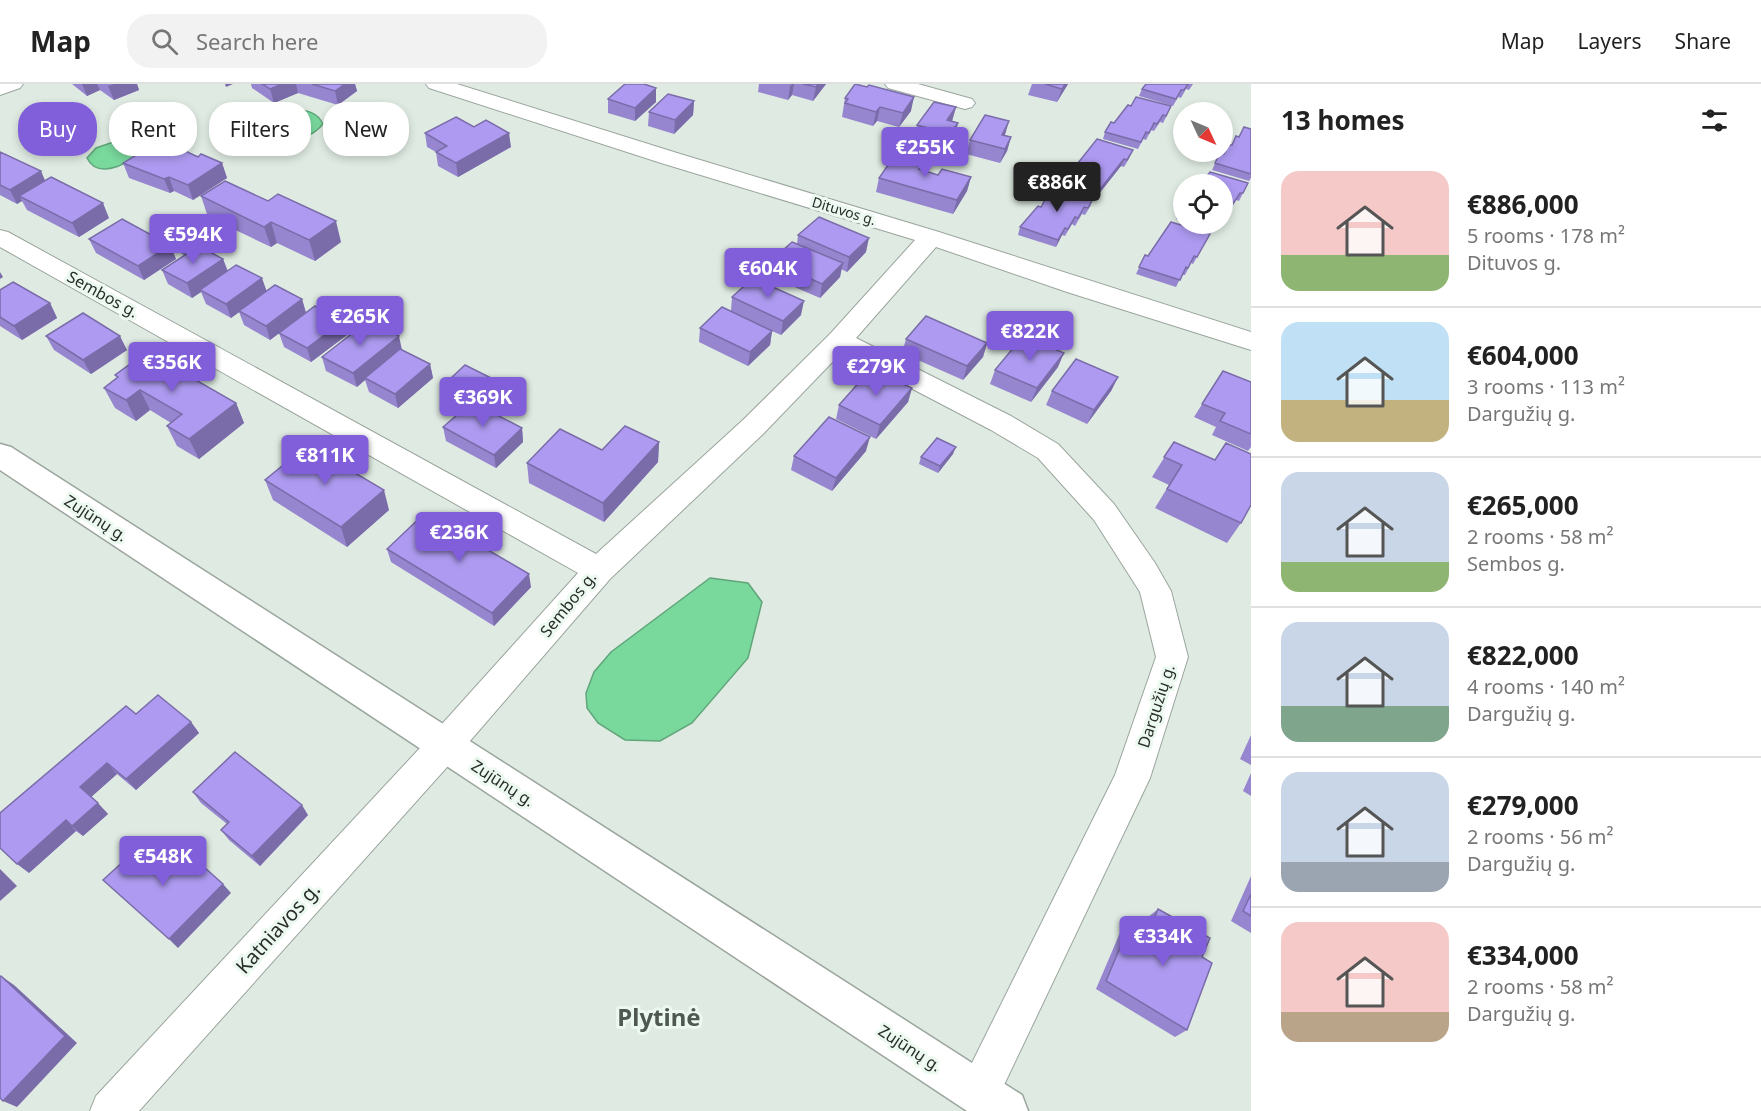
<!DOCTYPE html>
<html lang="en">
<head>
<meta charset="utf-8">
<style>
	body { margin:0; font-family:"Noto Sans",sans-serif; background:#f2f2f2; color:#222; height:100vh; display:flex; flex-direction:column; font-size:22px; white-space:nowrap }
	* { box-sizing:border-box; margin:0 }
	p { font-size:20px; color:#767676 }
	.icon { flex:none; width:33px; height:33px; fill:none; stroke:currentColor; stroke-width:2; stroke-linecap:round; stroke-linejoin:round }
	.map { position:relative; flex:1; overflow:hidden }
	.sheet { display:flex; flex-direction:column; background:#fff; width:510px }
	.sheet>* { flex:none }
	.hud { position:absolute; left:18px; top:18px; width:570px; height:54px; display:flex; gap:12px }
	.needle { width:39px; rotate:134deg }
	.controls { position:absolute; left:1173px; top:18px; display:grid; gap:12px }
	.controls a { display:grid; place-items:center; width:60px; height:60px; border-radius:50%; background:#fff; box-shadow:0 3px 9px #0003; font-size:30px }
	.price { position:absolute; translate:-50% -51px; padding:0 14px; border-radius:6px; background:#825fda; color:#fff; font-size:20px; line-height:39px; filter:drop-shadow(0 2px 3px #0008) }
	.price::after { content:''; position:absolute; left:50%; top:36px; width:18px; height:14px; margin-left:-9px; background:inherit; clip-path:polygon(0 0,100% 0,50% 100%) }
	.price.active { background:#222; color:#fff }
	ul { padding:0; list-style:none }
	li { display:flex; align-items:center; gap:18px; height:150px; padding:0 30px }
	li+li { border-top:2px solid #e0e0e0 }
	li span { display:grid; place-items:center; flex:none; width:168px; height:120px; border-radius:18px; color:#555 }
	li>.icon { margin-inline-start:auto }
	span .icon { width:72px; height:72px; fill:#fffc; stroke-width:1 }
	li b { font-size:26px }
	h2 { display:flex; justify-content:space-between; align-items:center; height:72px; padding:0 30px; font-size:26px }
	.chip { padding:0 21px; border-radius:24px; background:#fff; box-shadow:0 3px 9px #0003; font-size:21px; line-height:54px }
	.chip.active { background:#825fda; color:#fff }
	header { display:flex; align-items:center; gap:36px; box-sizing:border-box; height:84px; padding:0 30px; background:#fff; border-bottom:2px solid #e0e0e0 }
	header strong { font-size:28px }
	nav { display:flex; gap:33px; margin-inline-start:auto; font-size:21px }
	.search { width:420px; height:54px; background:#f2f2f2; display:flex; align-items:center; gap:15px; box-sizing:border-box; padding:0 21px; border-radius:24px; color:#767676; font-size:22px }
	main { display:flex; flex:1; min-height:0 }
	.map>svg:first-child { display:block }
</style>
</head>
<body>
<header>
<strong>Map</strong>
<div class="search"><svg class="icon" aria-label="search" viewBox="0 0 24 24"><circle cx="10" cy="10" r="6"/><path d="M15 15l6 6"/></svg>Search here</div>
<nav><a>Map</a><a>Layers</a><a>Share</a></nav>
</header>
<main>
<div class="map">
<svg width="1251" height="1027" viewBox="0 0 1251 1027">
	<rect width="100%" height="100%" fill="#dfebe2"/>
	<path fill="#79d89c" stroke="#61a57a" stroke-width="1.5" d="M291 24C304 26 317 27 323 40 300 68 262 50 235 39L234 36C242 33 251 36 259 33 271 29 278 24 291 24Z
		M134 51 146 52 154 56 155 61C140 71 100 101 87 74L96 64Z
		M710 494 748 499 762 518 748 574 692 639 660 657 625 656 598 639 587 624 586 609 594 588 611 568Z"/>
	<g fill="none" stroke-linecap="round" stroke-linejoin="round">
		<defs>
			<path id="street" d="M0 0H23L20 4 0 11Z
				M426 0H457L677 69 939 148 1251 248V266L1067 208 936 163 856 254 1011 332 1058 360 1114 420 1155 479 1171 507 1188 573 1150 694 993 1024C983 1027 973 1027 963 1024L957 1009 1115 691 1156 573 1140 508 1133 497 1094 436 1038 374 991 346 842 268 763 350 610 495 457 672 139 1027H90L96 1012 433 650 578 489 0 163V146L8 148 596 470 743 336 830 250 915 156 661 79 429 4Z
				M885 0H918L972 15 975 19 972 23 965 25 888 4Z"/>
			<path id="secondary" d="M0 360 11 363 1022 1011 1028 1027H967L0 386Z"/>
		</defs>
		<use href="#street" stroke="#9aa59d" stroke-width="2"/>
		<use href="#secondary" stroke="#9aa59d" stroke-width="3"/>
		<use href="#street" fill="#fff" fill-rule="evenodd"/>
		<use href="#secondary" fill="#fff" fill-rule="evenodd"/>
	</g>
	<path fill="#9685cf" d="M72 0H137L139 6 114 16 100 6 87 12Z
		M251 0H355L357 7 338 21 298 9 274 19 252 4Z
		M759 0H826L813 17 792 11 788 16 758 8Z
		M1032 0H1068L1057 18 1028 11Z
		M1146 0H1193L1189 6 1186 5 1181 14 1178 13 1173 22 1139 12 1142 5Z
		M656 4V18L635 37 608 29V15Z
		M845 14 911 27 899 43 877 37 873 42 842 33Z
		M694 17 693 31 674 50 648 42 649 28Z
		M956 23 952 37 958 39 954 53 946 64 914 55 917 41Z
		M1168 29 1163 39 1160 38 1154 47 1151 46 1146 56 1143 55 1138 65 1103 55 1105 48 1114 39Z
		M1251 45V94L1249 97 1212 86 1220 69 1224 70 1239 53Z
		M425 49 511 63 458 93 438 82 436 68 427 63Z
		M1005 51 1011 53 1007 67 1000 79 966 70 970 56Z
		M174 65 222 79 227 94 193 116 174 107 170 109 129 94 123 79Z
		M0 68 45 97 109 134 79 153 27 126 22 117 17 120 0 111Z
		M1130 73 1124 83 1121 82 1098 111 1062 100 1065 93 1074 84Z
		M924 79 922 86 938 91 971 93 967 107 953 130 876 108 879 94Z
		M1248 99 1239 117 1236 116 1222 136V100Z
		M201 112 341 158 315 177 277 159 271 163 208 133Z
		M1184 120V137L1176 135Z
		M1091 121 1085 131 1082 130 1075 142 1072 140 1065 152 1062 151 1056 163 1018 151 1020 143 1041 123Z
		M1191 140H1219L1215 147Z
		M1210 150 1193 180 1191 179 1185 191H1182L1176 203 1136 190 1145 171 1148 172Z
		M798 151 866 168 847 188 841 185 840 193 820 214 769 192 771 177 797 160Z
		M210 154 205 157 206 161 202 164 223 175 228 187 267 207 302 215 306 229 347 251 311 278 284 263 279 249 293 239 270 256 244 241 239 228 231 234 206 220 201 208 192 214 168 200 162 186 184 171 171 164 176 175 144 196 96 169 89 155 166 159 164 155Z
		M0 206 50 219 57 234 22 256 0 242Z
		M732 213 801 231 781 251 772 247 770 261 748 282 699 258 700 244 731 227Z
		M46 252 127 266 91 290 54 266Z
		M906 255 987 259 983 273 963 296 902 269Z
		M402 266 430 280 433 294 398 324 369 308 365 296 357 303 326 287 322 273Z
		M1058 283 1031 318 990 300 995 286Z
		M1223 287 1251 298V363L1248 367 1212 351 1216 343 1194 333Z
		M115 291 236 319 244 339 199 375 177 362 167 342 171 339 150 326 136 337 115 324 104 304 117 294Z
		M1118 293 1111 307 1087 340 1046 321 1052 307Z
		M491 294 492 301 477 315 451 302 450 295Z
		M912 304 908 318 876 355 836 335 839 321Z
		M443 343 522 344 523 358 496 384 446 357Z
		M659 358 658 378 604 438 529 399 527 379 602 366Z
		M1174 358 1241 439 1227 459 1155 424 1169 401 1152 393Z
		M866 367 832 407 791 386 794 372Z
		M953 370 938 389 919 380 921 373Z
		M265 396 389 426 347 463 273 416Z
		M387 465 531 503 494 542 391 478Z
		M136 630 191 638 199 649 136 706 117 690 91 713 108 730 83 752 76 747 29 789Z
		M1251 651V681L1240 675Z
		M1251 689V712L1243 707Z
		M193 708 308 731 260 782 229 756 221 746 227 740 201 719Z
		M1251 792V849L1231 837Z
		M1158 825 1202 873 1187 946 1175 953 1096 905 1122 844 1132 835 1144 841 1147 834Z"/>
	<path fill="#7a6ca9" d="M82 0H97L100 6 87 12Z
		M114 0H137L139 6 114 16 108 2Z
		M225 0H233L226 3Z
		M282 0H296L298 9 274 19 270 5Z
		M345 0H355L357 7 338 21 335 7Z
		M792 0H794L792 11 788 16 790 2Z
		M818 0H826L813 17 816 3Z
		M1065 0H1068L1057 18 1062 5Z
		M656 4V18L635 37V24Z
		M914 13 911 27 899 43 903 29Z
		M694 17 693 31 674 50 675 36Z
		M880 23 877 37 873 42 876 28Z
		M956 23 952 37 944 50 947 36Z
		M1009 37 1005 51 997 65 1002 51Z
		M958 39 954 53 946 64 950 50Z
		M509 49 511 63 458 93 456 79Z
		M1011 53 1007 67 1000 79 1005 65Z
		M1124 75 1121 82 1098 111 1101 104Z
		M222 79 227 94 193 116 188 101Z
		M41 87 47 101 19 112 22 117 17 120 10 106Z
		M169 93 174 107 170 109 164 95Z
		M971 93 967 107 953 130 957 116Z
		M103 119 109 134 79 153 72 139Z
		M336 137 341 158 315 177 309 156Z
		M271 138 277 159 271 163 264 143Z
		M1065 144 1062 151 1056 163 1058 156Z
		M207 147 210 154 205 157 206 161 188 173 185 166 200 152Z
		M869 154 866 168 847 188 849 173Z
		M170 161 176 175 144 196 138 182Z
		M223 175 228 189 200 206 201 208 192 214 187 199Z
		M843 179 840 193 820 214 822 200Z
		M0 188 3 193 0 195Z
		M262 194 267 208 231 234 226 220Z
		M302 215 306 229 270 256 266 242Z
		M804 217 801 231 781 251 783 237Z
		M50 219 57 234 22 256 14 242Z
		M343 237 347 251 311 278 307 264Z
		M772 247 770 261 748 282 750 268Z
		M120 252 127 266 91 290 83 276Z
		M399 252 402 266 365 294V296L357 303 353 289Z
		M987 259 983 273 963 296 967 282Z
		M1064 269 1058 283 1031 318 1037 304Z
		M430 280 433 294 398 324 395 310Z
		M1118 293 1111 307 1087 340 1094 326Z
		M491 294 492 301 477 315 476 308Z
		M912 304 908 318 876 355 880 341Z
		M140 306 150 326 136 337 126 316Z
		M236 319 244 339 199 375 189 355Z
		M522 344 523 358 496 384 494 371Z
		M870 353 866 367 832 407 836 394Z
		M659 358 658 378 604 438 603 419Z
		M956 363 953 370 938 389 940 382Z
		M384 406 389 426 347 463 341 443Z
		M529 490 531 503 494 542 492 529Z
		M191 638 199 649 136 706 126 695Z
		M107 679 117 690 90 714 80 703Z
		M98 719 108 730 83 752 72 742Z
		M302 721 308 731 260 782 252 772Z
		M66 736 76 747 29 789 17 780Z
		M0 785 17 802 0 817Z
		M223 800 231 809 178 864 169 855Z
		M1 892 14 901 77 959 17 1023 3 1017Z"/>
	<path fill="#ae9bf1" stroke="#7a6ca9" stroke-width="1.5" d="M262 0H282L270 5Z
		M312 0H345L335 7Z
		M625 0H644L656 4 635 24 608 15Z
		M803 0H818L816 3Z
		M855 0 867 3 869 1 914 13 903 29 880 23 876 28 845 19 848 15 845 14Z
		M1045 0H1065L1062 5Z
		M1146 0H1188L1184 6H1181L1176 15 1142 5Z
		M668 10 694 17 675 36 649 28Z
		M1136 13 1171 22 1166 32 1163 31 1157 40 1154 39 1149 49 1146 48 1141 58 1105 48 1111 38 1114 39 1128 21 1131 22Z
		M934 18 956 23 947 36 958 39 950 50 917 41Z
		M985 31 1009 37 1002 51 1011 53 1005 65 970 56Z
		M456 33 474 43 486 36 509 49 456 79 436 68 447 62 425 49Z
		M1244 43 1251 45V90L1215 79 1220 69 1224 70 1229 61H1232L1236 52 1239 53Z
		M1097 55 1133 66 1127 76 1124 75 1101 104 1065 93 1071 83 1074 84Z
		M158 58 174 65 177 63 198 73 201 70 222 79 188 101 169 93 164 95 123 79Z
		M0 68 41 87 10 106 0 101Z
		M895 71 924 79 919 85 938 91 942 85 971 93 957 116 879 94Z
		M1210 88 1248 99 1243 109H1240L1227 129 1224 128 1222 131V100H1201Z
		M51 93 103 119 72 139 19 112Z
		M225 97 268 117 278 110 336 137 309 156 271 138 264 143 201 112Z
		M1058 102 1094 113 1088 124 1084 123 1078 134 1075 133 1068 145 1065 144 1058 156 1020 143 1038 122 1041 123 1047 112 1051 113Z
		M1184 120V129L1180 128Z
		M819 133 869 154 849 173 798 151Z
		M122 135 170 161 138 182 89 155Z
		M190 138 207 147 200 152 204 154 185 166 164 155Z
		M1171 138 1210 150 1197 173 1194 172 1188 184 1186 183 1180 196 1139 183 1145 171 1148 172Z
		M792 158 843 179 822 200 771 177Z
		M199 162 223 175 187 199 162 186Z
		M236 181 262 194 226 220 200 206Z
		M753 194 804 217 783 237 732 213Z
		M13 198 50 219 14 242 0 233V206Z
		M275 201 302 215 266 242 239 227Z
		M315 222 343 237 307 264 279 249Z
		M722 223 772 247 750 268 700 244Z
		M83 229 120 252 83 276 46 252Z
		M926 232 987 259 967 282 906 255Z
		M368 237 399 252 353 289 322 273Z
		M1023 252 1064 269 1037 304 995 286Z
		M400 265 430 280 395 310 365 294Z
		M147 268 236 319 189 355 167 342 182 330 140 306 126 316 104 304 118 293 115 291Z
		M1076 275 1118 293 1094 326 1052 307Z
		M465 281 491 294 476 308 450 295Z
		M871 285 912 304 880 341 839 321Z
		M1223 287 1251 298V350L1220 337 1225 329 1202 320Z
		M472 318 522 344 494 371 443 343Z
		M829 333 870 353 836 394 794 372Z
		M625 342 659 358 603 419 527 379 560 345 602 366Z
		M937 354 956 363 940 382 921 373Z
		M1174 358 1215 376 1226 359 1251 370V421L1241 439 1167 405 1182 381 1164 373Z
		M308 361 384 406 341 443 265 396Z
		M425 429 529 490 492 529 387 465Z
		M158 611 191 638 126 695 107 679 80 703 98 719 72 742 66 736 17 780 0 764V729L126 622 136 630Z
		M235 668 302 721 252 772 221 746 229 738 193 708Z
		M148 755 184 786 195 775 223 800 169 855 103 796Z
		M1251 810V832L1243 827Z
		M1158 825 1210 854 1202 873 1212 879 1187 946 1106 897 1132 835 1150 845Z
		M1 892 65 952 3 1017 0 1014V893Z"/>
	<g text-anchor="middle" stroke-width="6" stroke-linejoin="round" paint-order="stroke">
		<g font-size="14" fill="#2a2e2b" stroke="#ecf9f0">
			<text transform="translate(844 127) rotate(17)" y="5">Dituvos g.</text>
		</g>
		<g font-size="16" fill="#2a2e2b" stroke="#ecf9f0">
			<text transform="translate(103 210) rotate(29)" y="6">Sembos g.</text>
			<text transform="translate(96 434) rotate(33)" y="6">Zujūnų g.</text>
			<text transform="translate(568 520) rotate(-51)" y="6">Sembos g.</text>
			<text transform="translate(1156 622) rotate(-72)" y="6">Dargužių g.</text>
			<text transform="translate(503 699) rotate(33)" y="6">Zujūnų g.</text>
			<text transform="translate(910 964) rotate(33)" y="6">Zujūnų g.</text>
		</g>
		<g font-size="20" fill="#2a2e2b" stroke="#ecf9f0">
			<text transform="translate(278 844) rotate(-48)" y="7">Katniavos g.</text>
		</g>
		<g font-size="24" font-weight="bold" fill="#4f5952" stroke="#ecf9f0">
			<text x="659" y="942">Plytinė</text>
		</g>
	</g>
</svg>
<div class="controls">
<a><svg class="needle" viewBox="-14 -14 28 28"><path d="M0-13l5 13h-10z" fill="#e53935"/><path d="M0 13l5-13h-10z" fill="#767676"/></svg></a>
<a><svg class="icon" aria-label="locate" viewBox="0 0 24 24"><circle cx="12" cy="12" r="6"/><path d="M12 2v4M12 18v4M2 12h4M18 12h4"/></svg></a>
</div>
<b class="price" style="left:925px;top:94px">€255K</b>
<b class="price active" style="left:1057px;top:129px">€886K</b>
<b class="price" style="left:193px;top:181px">€594K</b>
<b class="price" style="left:768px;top:215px">€604K</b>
<b class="price" style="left:360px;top:263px">€265K</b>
<b class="price" style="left:1030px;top:278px">€822K</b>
<b class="price" style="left:172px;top:309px">€356K</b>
<b class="price" style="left:876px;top:313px">€279K</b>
<b class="price" style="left:483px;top:344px">€369K</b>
<b class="price" style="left:325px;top:402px">€811K</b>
<b class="price" style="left:459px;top:479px">€236K</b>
<b class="price" style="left:163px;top:803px">€548K</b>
<b class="price" style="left:1163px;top:883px">€334K</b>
<div class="hud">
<a class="chip active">Buy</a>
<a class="chip">Rent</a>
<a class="chip">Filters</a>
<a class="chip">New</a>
</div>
</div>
<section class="sheet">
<h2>13 homes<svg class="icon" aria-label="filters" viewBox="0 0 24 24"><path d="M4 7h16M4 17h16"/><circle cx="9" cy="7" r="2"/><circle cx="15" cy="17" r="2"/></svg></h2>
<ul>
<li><span style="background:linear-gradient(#f6c9c9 70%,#8fb573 0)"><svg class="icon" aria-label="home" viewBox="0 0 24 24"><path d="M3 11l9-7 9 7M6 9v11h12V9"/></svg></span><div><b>€886,000</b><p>5 rooms · 178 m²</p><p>Dituvos g.</p></div></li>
<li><span style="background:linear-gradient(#bfe0f5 65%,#c2b280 0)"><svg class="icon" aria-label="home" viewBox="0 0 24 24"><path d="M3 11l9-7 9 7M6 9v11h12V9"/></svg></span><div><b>€604,000</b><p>3 rooms · 113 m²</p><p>Dargužių g.</p></div></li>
<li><span style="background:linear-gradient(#c9d6e8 75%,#8fb573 0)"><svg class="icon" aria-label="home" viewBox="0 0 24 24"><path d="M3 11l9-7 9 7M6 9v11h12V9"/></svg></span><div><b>€265,000</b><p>2 rooms · 58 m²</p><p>Sembos g.</p></div></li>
<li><span style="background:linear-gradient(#c9d6e8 70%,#7fa58c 0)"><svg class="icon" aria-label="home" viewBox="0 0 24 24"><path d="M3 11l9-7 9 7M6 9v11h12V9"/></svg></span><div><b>€822,000</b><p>4 rooms · 140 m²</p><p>Dargužių g.</p></div></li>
<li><span style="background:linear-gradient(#c9d6e8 75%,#9aa5b1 0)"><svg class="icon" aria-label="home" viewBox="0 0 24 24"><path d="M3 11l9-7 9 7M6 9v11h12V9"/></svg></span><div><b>€279,000</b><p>2 rooms · 56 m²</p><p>Dargužių g.</p></div></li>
<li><span style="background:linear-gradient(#f6c9c9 75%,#b9a48a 0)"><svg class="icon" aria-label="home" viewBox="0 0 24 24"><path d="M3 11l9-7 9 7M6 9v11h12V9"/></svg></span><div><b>€334,000</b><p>2 rooms · 58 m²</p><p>Dargužių g.</p></div></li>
</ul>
</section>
</main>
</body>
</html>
